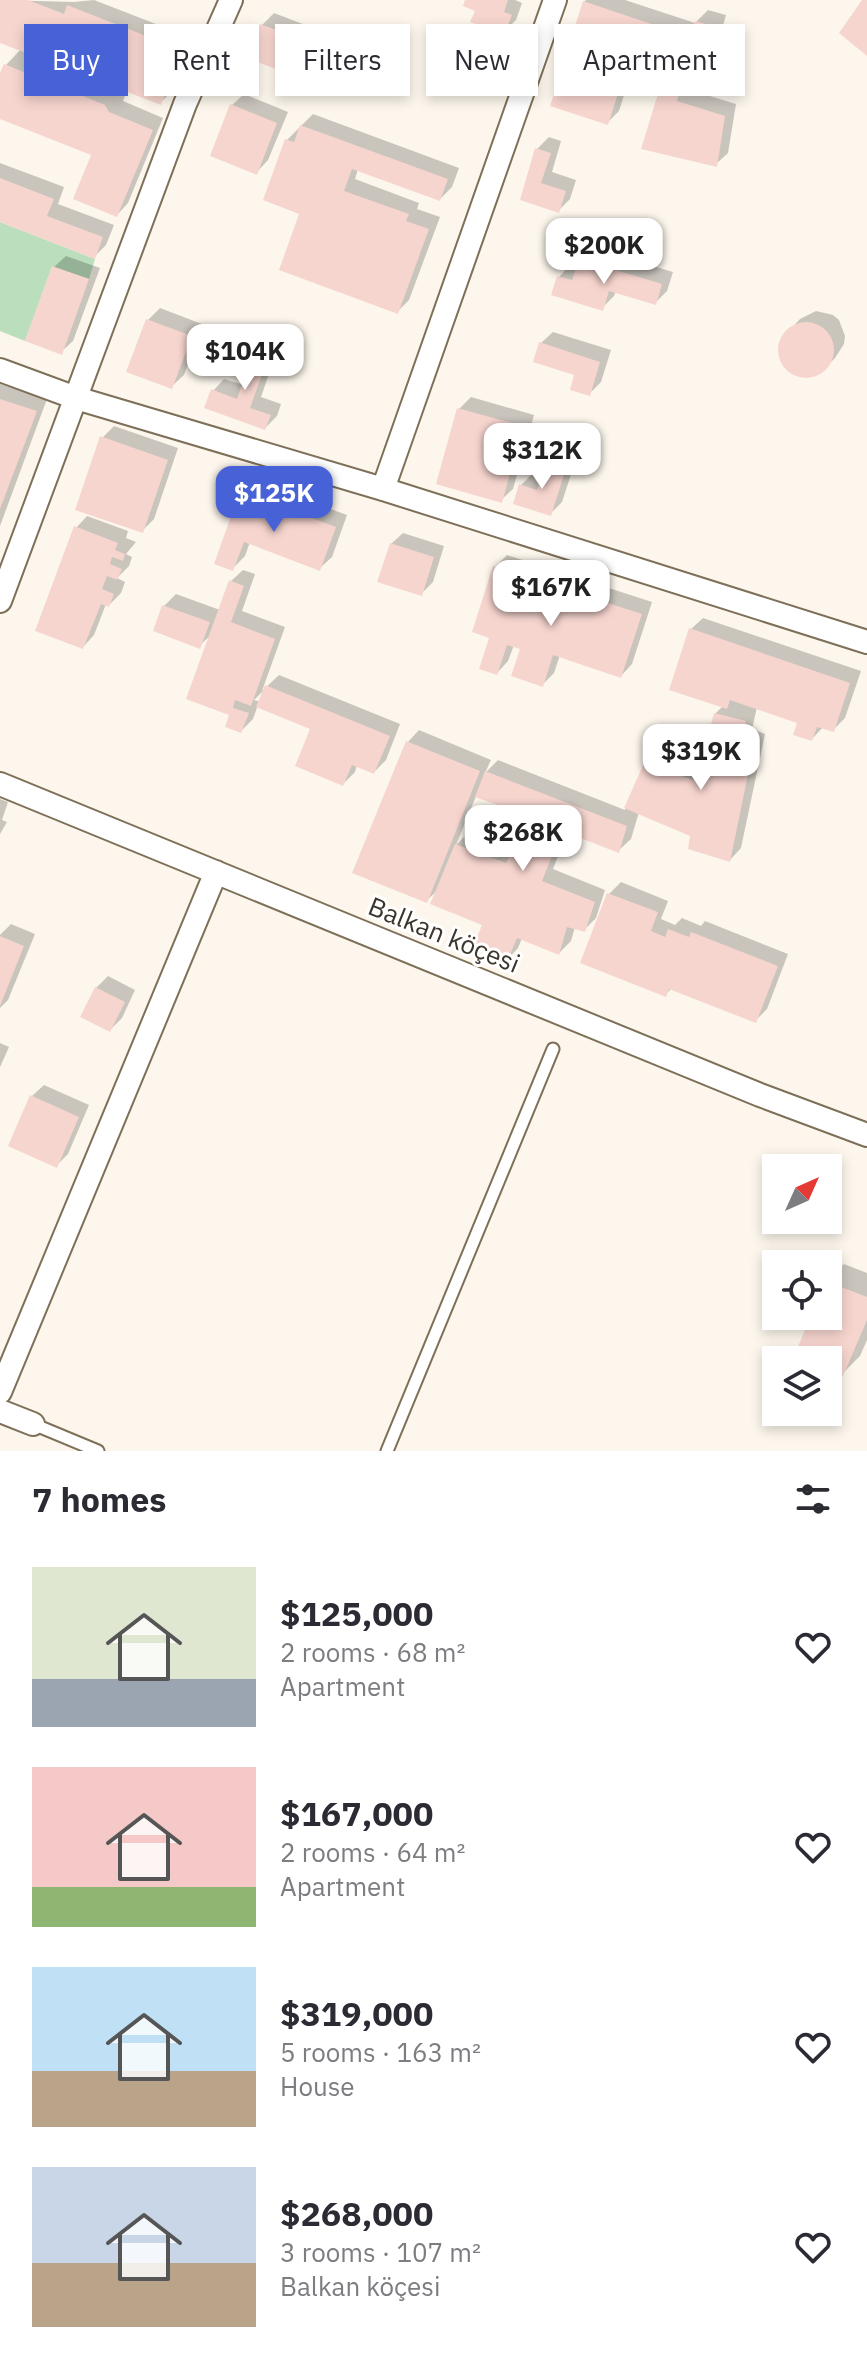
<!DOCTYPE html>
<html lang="en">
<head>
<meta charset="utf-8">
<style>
	body { margin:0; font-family:"IBM Plex Sans",sans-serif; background:#f7f7f7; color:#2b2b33; height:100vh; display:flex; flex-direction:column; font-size:30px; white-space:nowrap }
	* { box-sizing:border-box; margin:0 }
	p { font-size:26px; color:#7c7c81 }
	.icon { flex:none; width:44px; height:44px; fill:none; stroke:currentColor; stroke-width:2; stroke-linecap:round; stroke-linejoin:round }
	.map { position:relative; height:1451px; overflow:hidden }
	.panel { display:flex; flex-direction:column; background:#fff; flex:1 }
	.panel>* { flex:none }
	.top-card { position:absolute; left:24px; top:24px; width:820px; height:72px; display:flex; gap:16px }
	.needle { width:52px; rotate:45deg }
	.tools { position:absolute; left:762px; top:1154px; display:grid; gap:16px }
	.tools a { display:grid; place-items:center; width:80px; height:80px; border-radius:0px; background:#fff; box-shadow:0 4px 12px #0003; font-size:40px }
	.price { position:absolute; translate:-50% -68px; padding:0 18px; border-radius:16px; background:#fff; color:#222; font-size:26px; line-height:52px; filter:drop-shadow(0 2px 4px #0008) }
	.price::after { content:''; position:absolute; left:50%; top:48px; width:24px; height:18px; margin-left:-12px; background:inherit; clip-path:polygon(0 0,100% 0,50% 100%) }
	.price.on { background:#4762d6; color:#fff }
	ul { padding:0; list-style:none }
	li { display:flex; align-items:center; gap:24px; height:200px; padding:0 32px }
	li span { display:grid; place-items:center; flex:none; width:224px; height:160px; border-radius:0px; color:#555 }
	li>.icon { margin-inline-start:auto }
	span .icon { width:96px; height:96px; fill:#fffc; stroke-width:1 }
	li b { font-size:34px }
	h2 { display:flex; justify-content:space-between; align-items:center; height:96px; padding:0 32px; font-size:34px }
	.tag { padding:0 28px; border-radius:0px; background:#fff; box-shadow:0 4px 12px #0003; font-size:28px; line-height:72px }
	.tag.on { background:#4762d6; color:#fff }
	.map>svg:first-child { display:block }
</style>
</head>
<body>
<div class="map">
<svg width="867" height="1451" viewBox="0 0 867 1451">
	<rect width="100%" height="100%" fill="#fcf6ec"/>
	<path fill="#bbdebc" d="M0 222 95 259 89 279 52 267 25 341 0 331Z"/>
	<path fill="#0003" fill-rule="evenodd" d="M0 0 74 2 94 0 192 38 172 91 160 103 123 88 126 93 123 101 163 118 128 203 117 215 97 147 0 117V78L6 65 21 49 0 41Z
		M467 0H515L522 3 516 20 504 32Z
		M586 0H625L695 23 708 10 726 15 714 57 702 69 694 65 687 89 736 104 728 153 716 164 643 148 666 73 658 71 651 78 632 71 619 111 607 123 584 2Z
		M274 13 321 31 309 63 297 75 250 57 262 25Z
		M244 94 288 112 268 160 257 172 232 105Z
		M313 114 459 168 452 187 440 199 358 169 355 179 419 203 417 209 440 217 409 300 398 311 302 213 287 140Z
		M549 137 561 141 552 172 576 180 570 199 559 210 522 199 537 149Z
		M0 163 64 187 58 204 114 225 106 245 95 256 0 220Z
		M592 248 673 272 667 291 655 303 616 291 614 296 602 308 559 277 570 265 578 267 580 260Z
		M66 256 100 268 73 341 61 352 54 267Z
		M160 308 202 324 184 375 172 386 148 320Z
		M816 311 833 315 839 320 845 336 844 344 835 358 822 371 806 376 798 375 790 370 781 355V347L788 332 800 319Z
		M271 328 283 333 261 397 281 404 277 416 265 428 213 391 224 379 244 385 259 340Z
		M553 332 611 350 601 382 589 394 577 373 541 343Z
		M0 384 47 399 0 526Z
		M471 397 534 415 513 489 501 500 459 409Z
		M114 426 178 448 154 519 142 531 102 438Z
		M560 450 577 456 562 502 550 514 521 485 533 473 543 477 548 462Z
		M254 481 347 515 332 557 320 568 250 542 245 556 233 568 242 492Z
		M87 516 128 531 126 538 136 542 126 554 132 557 129 566 117 578 125 582 121 593 109 605 106 604 94 635 83 647 76 528Z
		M403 533 444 546 433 582 421 594 391 544Z
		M507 555 652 602 632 664 621 676 560 655 554 673 543 684 522 648 514 645 508 661 497 673 492 637 495 567Z
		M243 570 255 574 242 611 285 627 262 691 279 675 400 724 386 760 374 772 357 765 355 772 343 784 313 727 258 705 253 719 241 731 231 713 212 634 199 646 155 630 164 606 176 594 220 610 231 581ZM267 687 261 702 254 700Z
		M703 618 861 671 845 718 833 730 824 726 812 739 799 722 757 707 752 729 765 734 741 848 730 860 692 834 639 812 631 839 619 850 568 831 553 869 605 890 596 918 584 930 575 927 571 941 559 953 522 938 518 948 507 960 484 924 439 889 426 901 408 742 419 730 491 760 485 773 498 760 625 810 645 765 657 753 702 768 715 714 723 706 691 629ZM476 796 531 815 514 851 468 833 456 845Z
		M0 799 8 802 2 820 7 822 0 834Z
		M621 882 668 901 661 919 675 925 682 918 701 926 705 921 788 954 767 1009 756 1020 672 988 665 995 609 894Z
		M11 924 35 934 8 1000 0 1008V935Z
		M108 976 135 990 122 1018 110 1030 96 988Z
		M0 1043 9 1047 0 1067Z
		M44 1085 89 1105 68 1154 56 1166 32 1096Z
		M844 1264 867 1273V1340L860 1356 842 1374 828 1368V1360H810L813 1316H828V1280Z"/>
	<path fill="#f7d5cf" d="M0 0H28L64 14 67 5 182 50 161 105 0 43Z
		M465 0H508L504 12 512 15 504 35 470 22 475 11 463 6Z
		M862 0H867V56L839 33Z
		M583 1 690 37 695 21 716 27 703 71 686 65 677 101 725 116 717 167 641 149 664 74 654 72 651 80 625 71 608 125 550 106Z
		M260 24 311 43 297 77 247 58Z
		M4 64 105 105 109 112 153 130 117 217 73 199 91 155 0 119V73Z
		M230 104 277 123 257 175 210 156Z
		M300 125 448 179 440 201 352 169 344 191 409 214 406 221 429 229 398 314 279 270 299 214 263 200 285 139 294 142Z
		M535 148 551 153 541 183 566 191 559 213 520 200Z
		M0 178 54 199 47 216 103 237 95 259 0 222Z
		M579 259 662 284 656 305 609 291 603 311 551 295 557 276 572 280Z
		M52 266 89 279 62 355 25 341Z
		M146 319 192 336 172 389 126 372Z
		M778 350a28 28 0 1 1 56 0a28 28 0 1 1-56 0Z
		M257 339 273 344 250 408 271 415 265 430 204 408 211 389 237 399Z
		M539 342 600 362 590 396 570 390 574 375 533 362Z
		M0 399 37 411 0 509Z
		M457 408 523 426 502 503 436 484Z
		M100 436 168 460 143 533 75 510Z
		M546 461 566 468 551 516 513 504 519 484 537 490Z
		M240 491 336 527 320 571 244 542 233 571 214 564Z
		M74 526 118 543 115 550 125 554 123 561 112 557 110 564 122 569 117 580 107 576 102 589 114 594 109 607 101 604 83 649 35 631Z
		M390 543 434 557 422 596 377 582Z
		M493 566 642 614 621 678 553 655 543 687 511 676 520 649 507 645 497 675 479 669 489 638 472 632Z
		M229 580 244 586 231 622 275 639 251 706 235 700 233 708 249 713 241 733 225 727 229 715 186 699Z
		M162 605 210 622 200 649 153 631Z
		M689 628 850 683 834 732 817 727 812 741 793 735 797 723 730 700 727 709 669 690Z
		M265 685 390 736 374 774 352 765 343 786 295 766 310 729 256 707Z
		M714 713 746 721 741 741 754 745 730 862 688 849 690 836 624 808 644 763 696 781Z
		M406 741 480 771 427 903 352 873Z
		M485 771 627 826 619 853 562 831 542 881 595 902 585 932 567 927 559 955 517 938 507 962 473 947 482 925 430 904 455 844 506 863 528 816 475 797Z
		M607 893 658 912 651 931 665 937 668 929 689 937 691 932 778 966 756 1023 669 989 666 997 580 963Z
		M0 936 24 946 0 1006Z
		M95 987 125 1002 110 1032 80 1017Z
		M30 1095 79 1117 57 1168 8 1146Z
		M828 1282 867 1297V1320L843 1376 828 1370V1360H805L794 1356 811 1316H828Z"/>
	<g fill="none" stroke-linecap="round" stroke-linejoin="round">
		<defs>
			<path id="lane" d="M33 1424 98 1451
				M387 1451 553 1049"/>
			<path id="street" d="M0 370 76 398 383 489 867 642
				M383 489 555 0
				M0 601 185 104 231 0
				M0 784 760 1095 867 1135
				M0 1392 216 872
				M0 1411 33 1424"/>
		</defs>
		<use href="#lane" stroke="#7e7058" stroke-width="15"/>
		<use href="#street" stroke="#7e7058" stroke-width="26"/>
		<use href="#lane" stroke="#fff" stroke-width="11"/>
		<use href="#street" stroke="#fff" stroke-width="22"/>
	</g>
	<g text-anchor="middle" stroke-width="6" stroke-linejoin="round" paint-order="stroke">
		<g font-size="26" fill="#3b352b" stroke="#fff">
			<text transform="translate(444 935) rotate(22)" y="9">Balkan köçesi</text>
		</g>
	</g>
</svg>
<div class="tools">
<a><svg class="needle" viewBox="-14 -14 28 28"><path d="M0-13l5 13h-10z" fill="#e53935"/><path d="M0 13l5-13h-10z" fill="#7c7c81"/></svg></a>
<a><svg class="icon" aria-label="locate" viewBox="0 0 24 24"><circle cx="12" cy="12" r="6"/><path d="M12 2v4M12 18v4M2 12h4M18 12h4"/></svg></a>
<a><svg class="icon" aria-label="layers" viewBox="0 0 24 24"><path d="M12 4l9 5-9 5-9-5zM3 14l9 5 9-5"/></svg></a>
</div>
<b class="price" style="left:604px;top:286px">$200K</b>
<b class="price" style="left:245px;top:392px">$104K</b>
<b class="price" style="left:542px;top:491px">$312K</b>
<b class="price on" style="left:274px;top:534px">$125K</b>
<b class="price" style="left:551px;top:628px">$167K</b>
<b class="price" style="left:701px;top:792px">$319K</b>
<b class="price" style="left:523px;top:873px">$268K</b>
<div class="top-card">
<a class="tag on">Buy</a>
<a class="tag">Rent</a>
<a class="tag">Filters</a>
<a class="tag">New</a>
<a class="tag">Apartment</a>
</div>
</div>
<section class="panel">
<h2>7 homes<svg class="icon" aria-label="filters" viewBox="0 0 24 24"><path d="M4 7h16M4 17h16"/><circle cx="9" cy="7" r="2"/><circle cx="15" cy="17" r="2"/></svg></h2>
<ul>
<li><span style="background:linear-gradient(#dfe7d0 70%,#9aa5b1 0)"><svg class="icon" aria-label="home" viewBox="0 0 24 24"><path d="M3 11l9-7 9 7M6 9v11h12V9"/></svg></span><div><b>$125,000</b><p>2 rooms · 68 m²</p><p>Apartment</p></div><svg class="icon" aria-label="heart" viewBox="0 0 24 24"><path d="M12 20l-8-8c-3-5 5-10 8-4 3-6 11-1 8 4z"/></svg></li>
<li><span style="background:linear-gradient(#f6c9c9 75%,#8fb573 0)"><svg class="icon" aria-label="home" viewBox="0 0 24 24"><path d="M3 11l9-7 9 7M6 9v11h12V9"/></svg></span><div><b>$167,000</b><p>2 rooms · 64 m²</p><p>Apartment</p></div><svg class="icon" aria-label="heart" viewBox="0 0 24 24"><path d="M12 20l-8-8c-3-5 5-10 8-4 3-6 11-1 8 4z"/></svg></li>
<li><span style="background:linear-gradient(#bfe0f5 65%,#b9a48a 0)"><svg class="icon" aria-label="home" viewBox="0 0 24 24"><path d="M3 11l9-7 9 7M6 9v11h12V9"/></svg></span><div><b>$319,000</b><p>5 rooms · 163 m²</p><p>House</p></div><svg class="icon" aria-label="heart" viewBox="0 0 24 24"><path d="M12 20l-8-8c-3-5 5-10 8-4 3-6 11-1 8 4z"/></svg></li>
<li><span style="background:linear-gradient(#c9d6e8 60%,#b9a48a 0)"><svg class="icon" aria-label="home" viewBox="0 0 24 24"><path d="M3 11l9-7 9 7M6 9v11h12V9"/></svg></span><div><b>$268,000</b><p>3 rooms · 107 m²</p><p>Balkan köçesi</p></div><svg class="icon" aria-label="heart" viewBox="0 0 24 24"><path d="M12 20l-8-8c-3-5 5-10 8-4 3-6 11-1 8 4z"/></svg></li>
</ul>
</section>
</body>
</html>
